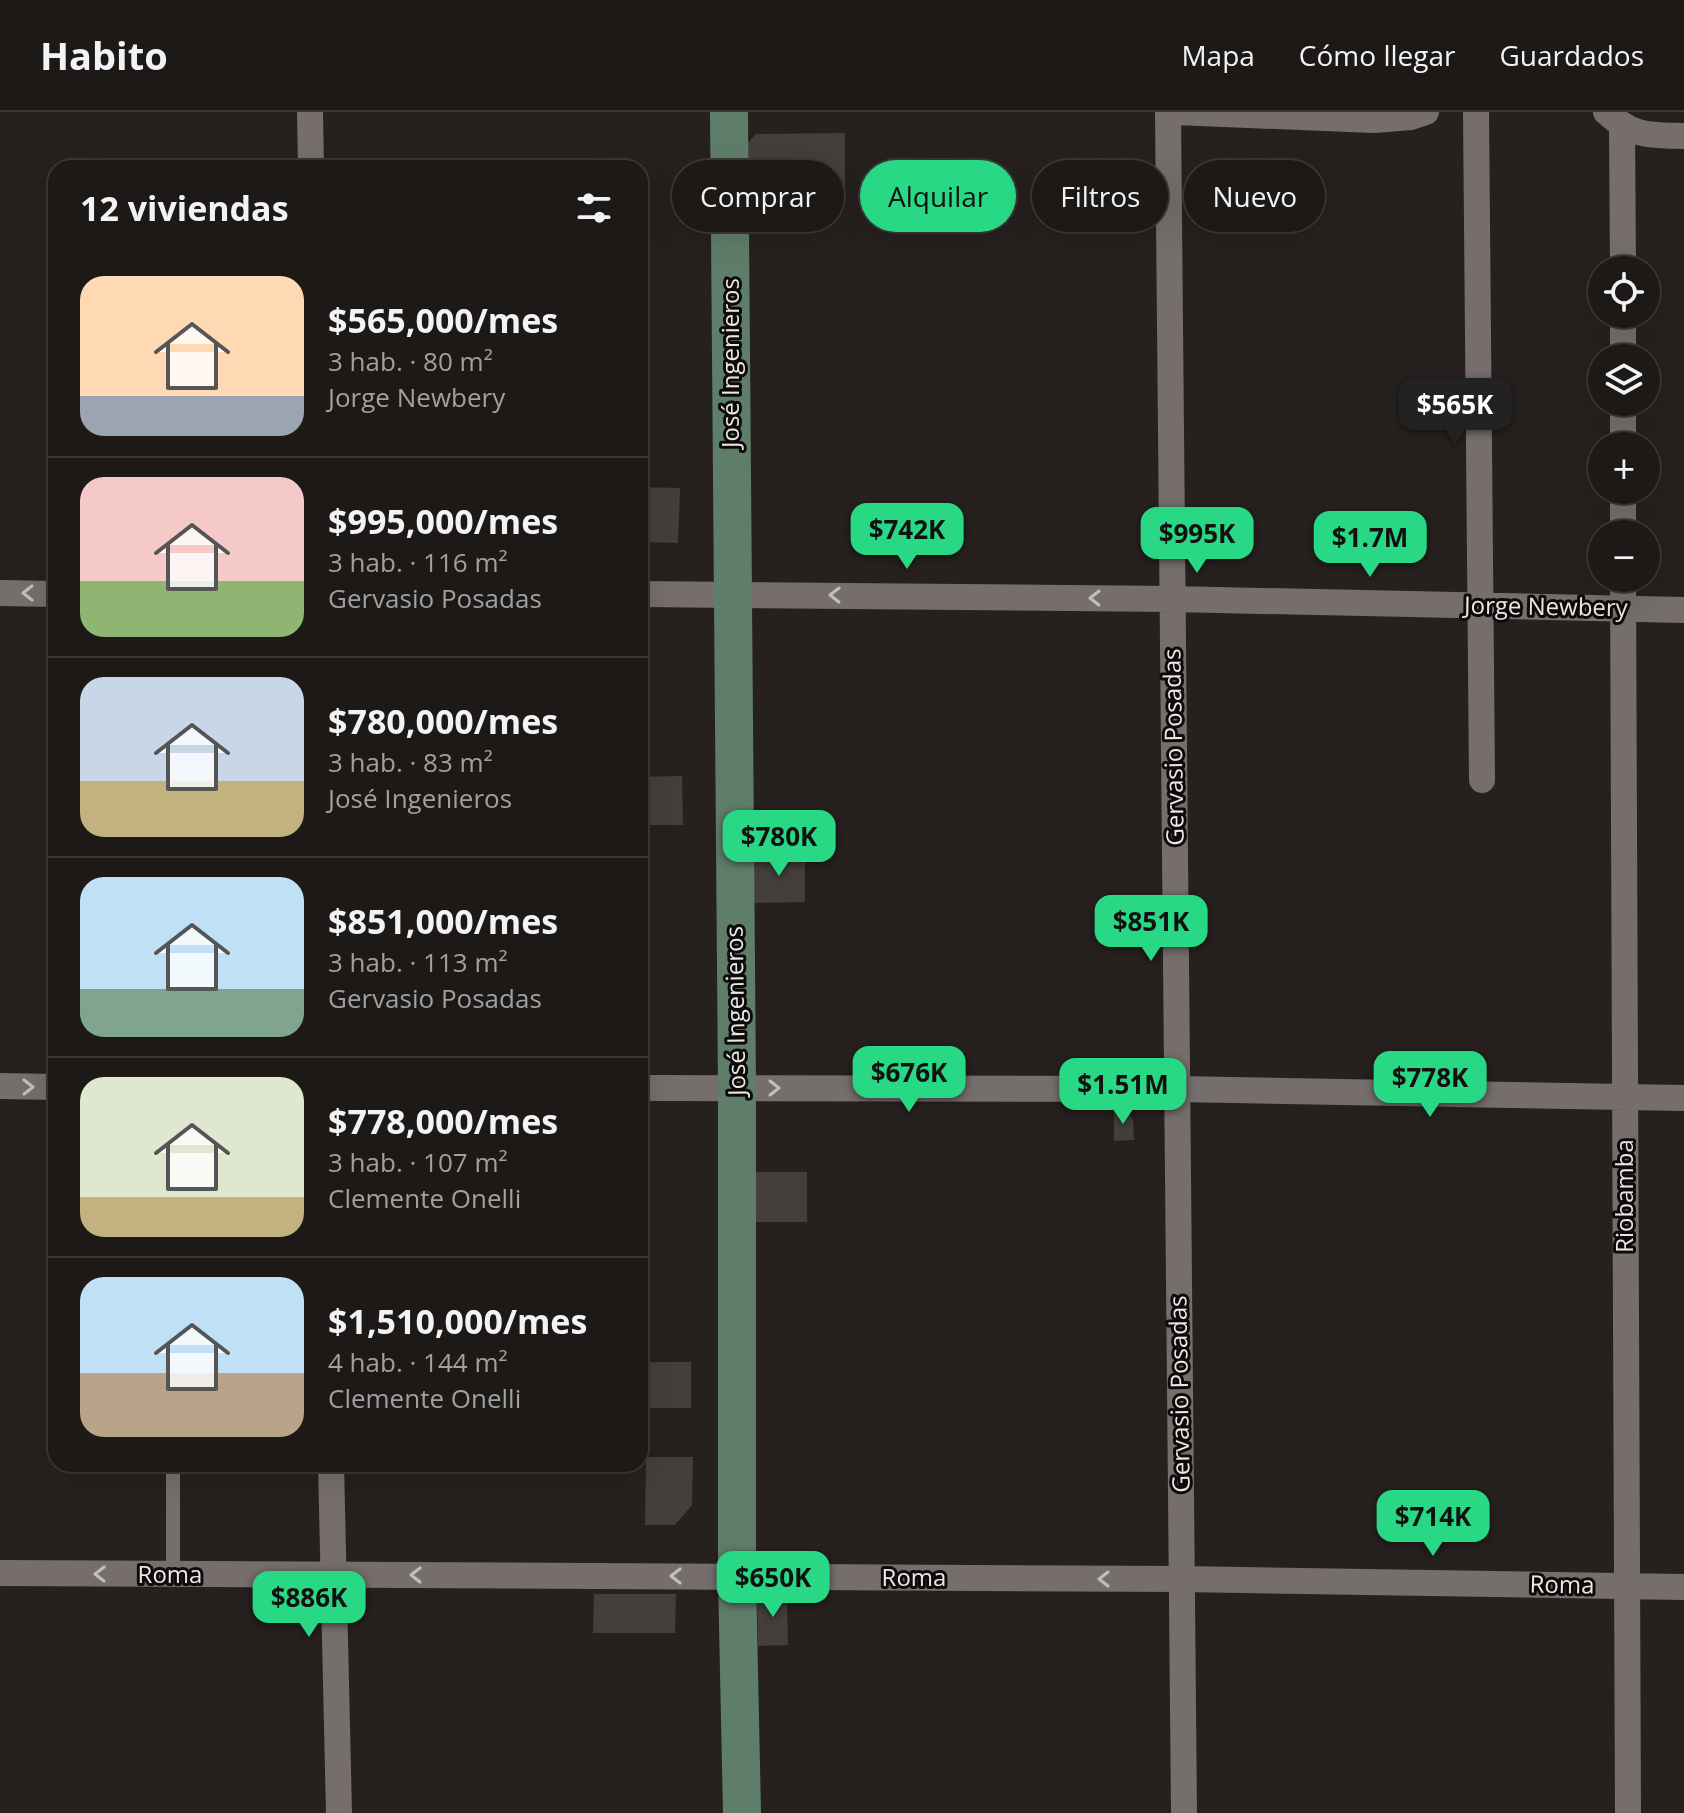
<!DOCTYPE html>
<html lang="es">
<head>
<meta charset="utf-8">
<style>
	body { margin:0; font-family:"Open Sans",sans-serif; background:#252220; color:#f1f3f6; height:100vh; display:flex; flex-direction:column; font-size:30px; white-space:nowrap }
	* { box-sizing:border-box; margin:0 }
	p { font-size:26px; color:#a0a0a1 }
	.icon { flex:none; width:44px; height:44px; fill:none; stroke:currentColor; stroke-width:2; stroke-linecap:round; stroke-linejoin:round }
	.map { position:relative; flex:1; overflow:hidden }
	.details { position:absolute; left:48px; top:48px; width:600px; height:1312px; display:flex; flex-direction:column; background:#1c1917; border-radius:24px; box-shadow:0 8px 32px #0002,0 0 0 2px #3a3836 }
	.details>* { flex:none }
	.top-card { position:absolute; left:672px; top:48px; width:760px; height:72px; display:flex; gap:16px }
	.fabs { position:absolute; left:1588px; top:144px; display:grid; gap:16px }
	.fabs a { display:grid; place-items:center; width:72px; height:72px; border-radius:50%; background:#1c1917; box-shadow:0 8px 32px #0002,0 0 0 2px #3a3836; font-size:40px }
	.price { position:absolute; translate:-50% -68px; padding:0 18px; border-radius:16px; background:#29d885; color:#111; font-size:26px; line-height:52px; filter:drop-shadow(0 2px 4px #0008) }
	.price::after { content:''; position:absolute; left:50%; top:48px; width:24px; height:18px; margin-left:-12px; background:inherit; clip-path:polygon(0 0,100% 0,50% 100%) }
	.price.on { background:#222; color:#fff }
	ul { padding:0; list-style:none }
	li { display:flex; align-items:center; gap:24px; height:200px; padding:0 32px }
	li+li { border-top:2px solid #3a3836 }
	li span { display:grid; place-items:center; flex:none; width:224px; height:160px; border-radius:24px; color:#555 }
	li>.icon { margin-inline-start:auto }
	span .icon { width:96px; height:96px; fill:#fffc; stroke-width:1 }
	li b { font-size:34px }
	h2 { display:flex; justify-content:space-between; align-items:center; height:96px; padding:0 32px; font-size:34px }
	.pill { padding:0 28px; border-radius:36px; background:#1c1917; box-shadow:0 8px 32px #0002,0 0 0 2px #3a3836; font-size:28px; line-height:72px }
	.pill.on { background:#29d885; color:#111 }
	header { display:flex; align-items:center; gap:48px; box-sizing:border-box; height:112px; padding:0 40px; background:#1c1917; border-bottom:2px solid #3a3836 }
	header strong { font-size:38px }
	nav { display:flex; gap:44px; margin-inline-start:auto; font-size:28px }
	.map>svg:first-child { display:block }
</style>
</head>
<body>
<header>
<strong>Habito</strong>
<nav><a>Mapa</a><a>Cómo llegar</a><a>Guardados</a></nav>
</header>
<div class="map">
<svg width="1684" height="1701" viewBox="0 0 1684 1701">
	<rect width="100%" height="100%" fill="#26211f"/>
	<path fill="#443e3c" d="M845 21V74L788 75V89H745V34L756 22Z
		M640 375 680 376 678 431 640 430Z
		M682 664 683 713H640V665Z
		M805 741V790L754 791 753 742Z
		M1114 997H1125L1133 1008 1134 1028 1114 1029Z
		M753 1060H807V1110H754Z
		M640 1250H691V1296H640Z
		M646 1345H693L692 1393 675 1413H645Z
		M787 1479 788 1533 758 1534 757 1490 767 1480Z
		M594 1482H676L675 1521H593Z"/>
	<g fill="none" stroke-linecap="round" stroke-linejoin="round">
		<path stroke="#756e6c" stroke-width="14" d="M173 1352V1463"/>
		<path stroke="#756e6c" stroke-width="26" d="M310 0 311 56
			M1168 0 1184 1701
			M1175 0 1374 8 1411 5 1426 0
			M1476 0 1482 668
			M1606 0C1633 25 1649 23 1684 24
			M1622 15 1623 158
			M1623 202V246
			M1623 290V334
			M1623 378V422
			M1623 466 1628 1701
			M0 481 56 482
			M640 482 1173 487 1684 498
			M0 974 56 975
			M640 976 1178 977 1684 986
			M331 1352 339 1701
			M0 1461 1182 1467 1684 1475"/>
		<path stroke="#5f7e6a" stroke-width="38" d="M729 0 737 976V1465L742 1701"/>
	</g>
	<defs><path id="oneway-chevron" d="M-2-3.5L2.5 0L-2 3.5" fill="none" stroke-width="1.6" stroke-linecap="round" stroke-linejoin="round" transform="scale(2)"/></defs>
	<g stroke="#c2bdbb">
		<use href="#oneway-chevron" transform="translate(28 481) rotate(-180)"/>
		<use href="#oneway-chevron" transform="translate(835 483) rotate(-179)"/>
		<use href="#oneway-chevron" transform="translate(1095 486) rotate(-179)"/>
		<use href="#oneway-chevron" transform="translate(28 975)"/>
		<use href="#oneway-chevron" transform="translate(774 976)"/>
		<use href="#oneway-chevron" transform="translate(100 1462) rotate(-179)"/>
		<use href="#oneway-chevron" transform="translate(416 1463) rotate(-180)"/>
		<use href="#oneway-chevron" transform="translate(676 1464) rotate(-180)"/>
		<use href="#oneway-chevron" transform="translate(1104 1467) rotate(-180)"/>
	</g>
	<g text-anchor="middle" stroke-width="6" stroke-linejoin="round" paint-order="stroke">
		<g font-size="24" fill="#ebe7e6" stroke="#0d0b0a">
			<text transform="translate(731 251) rotate(-90)" y="8">José Ingenieros</text>
			<text transform="translate(1546 495) rotate(1)" y="8">Jorge Newbery</text>
			<text transform="translate(1174 635) rotate(-91)" y="8">Gervasio Posadas</text>
			<text transform="translate(736 899) rotate(-91)" y="8">José Ingenieros</text>
			<text transform="translate(1625 1084) rotate(-90)" y="8">Riobamba</text>
			<text transform="translate(1180 1282) rotate(-91)" y="8">Gervasio Posadas</text>
			<text x="170" y="1471">Roma</text>
			<text x="914" y="1474">Roma</text>
			<text transform="translate(1562 1473) rotate(1)" y="8">Roma</text>
		</g>
	</g>
</svg>
<div class="fabs">
<a><svg class="icon" aria-label="locate" viewBox="0 0 24 24"><circle cx="12" cy="12" r="6"/><path d="M12 2v4M12 18v4M2 12h4M18 12h4"/></svg></a>
<a><svg class="icon" aria-label="layers" viewBox="0 0 24 24"><path d="M12 4l9 5-9 5-9-5zM3 14l9 5 9-5"/></svg></a>
<a>+</a>
<a>−</a>
</div>
<b class="price on" style="left:1455px;top:334px">$565K</b>
<b class="price" style="left:907px;top:459px">$742K</b>
<b class="price" style="left:1197px;top:463px">$995K</b>
<b class="price" style="left:1370px;top:467px">$1.7M</b>
<b class="price" style="left:779px;top:766px">$780K</b>
<b class="price" style="left:1151px;top:851px">$851K</b>
<b class="price" style="left:909px;top:1002px">$676K</b>
<b class="price" style="left:1430px;top:1007px">$778K</b>
<b class="price" style="left:1123px;top:1014px">$1.51M</b>
<b class="price" style="left:1433px;top:1446px">$714K</b>
<b class="price" style="left:773px;top:1507px">$650K</b>
<b class="price" style="left:309px;top:1527px">$886K</b>
<div class="top-card">
<a class="pill">Comprar</a>
<a class="pill on">Alquilar</a>
<a class="pill">Filtros</a>
<a class="pill">Nuevo</a>
</div>
<section class="details">
<h2>12 viviendas<svg class="icon" aria-label="filters" viewBox="0 0 24 24"><path d="M4 7h16M4 17h16"/><circle cx="9" cy="7" r="2"/><circle cx="15" cy="17" r="2"/></svg></h2>
<ul>
<li><span style="background:linear-gradient(#ffd9b3 75%,#9aa5b1 0)"><svg class="icon" aria-label="home" viewBox="0 0 24 24"><path d="M3 11l9-7 9 7M6 9v11h12V9"/></svg></span><div><b>$565,000/mes</b><p>3 hab. · 80 m²</p><p>Jorge Newbery</p></div></li>
<li><span style="background:linear-gradient(#f6c9c9 65%,#8fb573 0)"><svg class="icon" aria-label="home" viewBox="0 0 24 24"><path d="M3 11l9-7 9 7M6 9v11h12V9"/></svg></span><div><b>$995,000/mes</b><p>3 hab. · 116 m²</p><p>Gervasio Posadas</p></div></li>
<li><span style="background:linear-gradient(#c9d6e8 65%,#c2b280 0)"><svg class="icon" aria-label="home" viewBox="0 0 24 24"><path d="M3 11l9-7 9 7M6 9v11h12V9"/></svg></span><div><b>$780,000/mes</b><p>3 hab. · 83 m²</p><p>José Ingenieros</p></div></li>
<li><span style="background:linear-gradient(#bfe0f5 70%,#7fa58c 0)"><svg class="icon" aria-label="home" viewBox="0 0 24 24"><path d="M3 11l9-7 9 7M6 9v11h12V9"/></svg></span><div><b>$851,000/mes</b><p>3 hab. · 113 m²</p><p>Gervasio Posadas</p></div></li>
<li><span style="background:linear-gradient(#dfe7d0 75%,#c2b280 0)"><svg class="icon" aria-label="home" viewBox="0 0 24 24"><path d="M3 11l9-7 9 7M6 9v11h12V9"/></svg></span><div><b>$778,000/mes</b><p>3 hab. · 107 m²</p><p>Clemente Onelli</p></div></li>
<li><span style="background:linear-gradient(#bfe0f5 60%,#b9a48a 0)"><svg class="icon" aria-label="home" viewBox="0 0 24 24"><path d="M3 11l9-7 9 7M6 9v11h12V9"/></svg></span><div><b>$1,510,000/mes</b><p>4 hab. · 144 m²</p><p>Clemente Onelli</p></div></li>
</ul>
</section>
</div>
</body>
</html>
